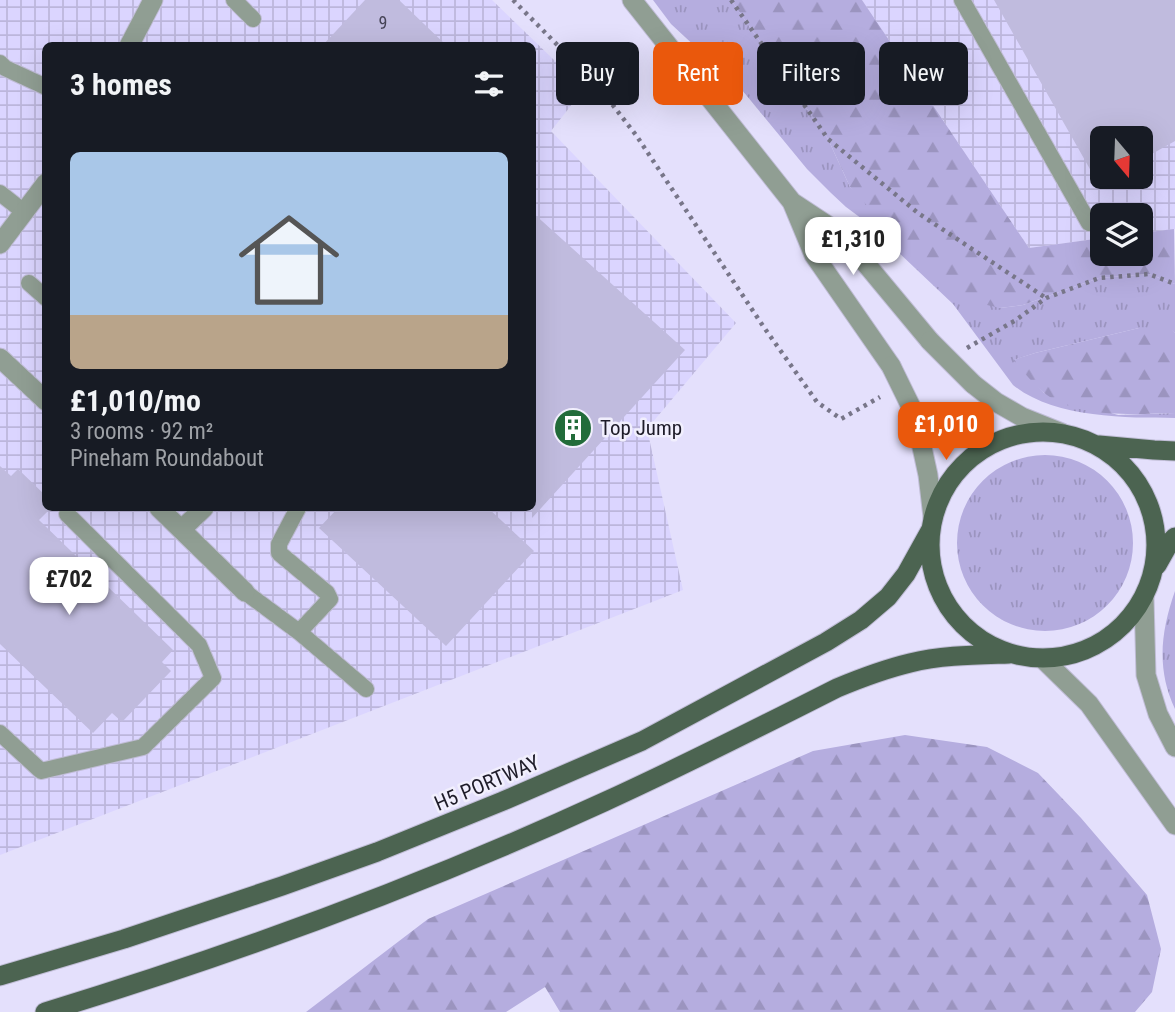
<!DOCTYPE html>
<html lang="en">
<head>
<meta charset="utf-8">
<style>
	body { margin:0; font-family:"Roboto Condensed",sans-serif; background:#242831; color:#f1f3f6; height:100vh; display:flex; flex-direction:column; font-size:26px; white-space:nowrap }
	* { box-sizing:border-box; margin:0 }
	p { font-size:23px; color:#9ea1a6 }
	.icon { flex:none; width:38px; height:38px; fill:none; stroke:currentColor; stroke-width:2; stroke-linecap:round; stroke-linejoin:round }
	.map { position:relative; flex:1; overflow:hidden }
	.drawer { position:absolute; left:42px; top:42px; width:494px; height:469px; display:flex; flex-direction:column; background:#171b24; border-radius:10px; box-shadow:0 7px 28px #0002 }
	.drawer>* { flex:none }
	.banner { position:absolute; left:556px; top:42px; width:513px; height:63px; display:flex; gap:14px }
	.needle { width:46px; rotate:161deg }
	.fabs { position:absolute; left:1090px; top:126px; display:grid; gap:14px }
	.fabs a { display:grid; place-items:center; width:63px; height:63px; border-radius:10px; background:#171b24; box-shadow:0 7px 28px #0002; font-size:35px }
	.price { position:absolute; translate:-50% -60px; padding:0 16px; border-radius:14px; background:#fff; color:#222; font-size:23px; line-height:46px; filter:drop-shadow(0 2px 4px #0008) }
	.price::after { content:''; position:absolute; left:50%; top:42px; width:21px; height:16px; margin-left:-10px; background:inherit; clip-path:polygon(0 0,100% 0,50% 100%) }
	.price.active { background:#ea580c; color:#fff }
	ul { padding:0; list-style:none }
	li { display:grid; align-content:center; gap:14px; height:371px; padding:0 28px }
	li+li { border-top:2px solid #363941 }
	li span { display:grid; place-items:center; height:217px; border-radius:10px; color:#555 }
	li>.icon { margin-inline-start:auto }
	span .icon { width:126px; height:126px; fill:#fffc; stroke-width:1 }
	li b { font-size:30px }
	h2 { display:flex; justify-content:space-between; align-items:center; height:84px; padding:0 28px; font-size:30px }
	.chip { padding:0 24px; border-radius:10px; background:#171b24; box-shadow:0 7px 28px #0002; font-size:24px; line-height:63px }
	.chip.active { background:#ea580c; color:#fff }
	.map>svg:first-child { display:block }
</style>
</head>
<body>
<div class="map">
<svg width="1175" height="1012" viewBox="0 0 1175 1012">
	<defs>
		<pattern id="industrial-grid" width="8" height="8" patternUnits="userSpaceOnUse" patternTransform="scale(1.75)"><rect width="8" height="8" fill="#dbd5ff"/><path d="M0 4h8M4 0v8" fill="none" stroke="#bcb6db"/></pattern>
		<pattern id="grass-tufts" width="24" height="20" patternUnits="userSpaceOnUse" patternTransform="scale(1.75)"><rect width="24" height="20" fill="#b5addf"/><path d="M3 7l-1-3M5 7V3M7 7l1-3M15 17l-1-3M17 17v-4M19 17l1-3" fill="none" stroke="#9b94bf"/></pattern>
		<pattern id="forest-firs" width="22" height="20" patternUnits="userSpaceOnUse" patternTransform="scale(1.75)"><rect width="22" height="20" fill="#b5addf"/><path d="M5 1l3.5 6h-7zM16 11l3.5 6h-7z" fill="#9b94bf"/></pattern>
	</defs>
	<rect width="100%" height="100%" fill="#e4e0fc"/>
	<path fill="url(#industrial-grid)" fill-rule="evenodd" d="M0 0H492L584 89 551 131 736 323 647 429 683 590 0 855ZM46 46H532V508H46Z
		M862 0H1175V229L1141 233V215H1102V238L1029 248ZM1102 138H1141V177H1102Z"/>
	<path fill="url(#grass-tufts)" d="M653 0H731L828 139 850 187 1000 308 1023 305 1099 278 1149 274 1175 284V333L1170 328H1139L1035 353 1014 360 1044 393 1118 415 1175 413V418C1126 418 1053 418 1013 385L953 304 897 251 877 230 846 207 831 193 807 169 742 90 671 24Z
		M957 543a88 88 0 1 1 176 0a88 88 0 1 1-176 0Z
		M1175 591V709C1156 669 1161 631 1175 591Z"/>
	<path fill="url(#forest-firs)" d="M731 0H862L1029 248 1102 238V254H1141V233L1174 229 1175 284 1149 274 1099 278 1023 305 1000 308 974 302 939 284 850 187 828 139Z
		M1139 328H1171L1175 333V413C1136 414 1075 419 1043 392 1032 383 1023 371 1013 360L1035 353Z
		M905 735 987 747 1038 773 1081 818 1147 895 1161 949 1152 992 1135 1012H560L545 987 506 1012H306L428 919 813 751Z"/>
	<path fill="#c0bbde" d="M365 0H399L447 46H322Z
		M994 0H1175V141L1141 160V138H1102V177H1112L1099 185Z
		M532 212 685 350 532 518Z
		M0 466 11 476 18 469 46 496V508H51L39 520 173 650 162 662 171 671 122 722 112 713 93 733 0 644Z
		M338 508H488L534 551 446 646 319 528Z"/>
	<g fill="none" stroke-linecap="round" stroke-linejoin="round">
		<defs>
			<path id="service" d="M234 0 253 19
				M962 0 1089 223
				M0 63 5 68 46 87
				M0 193 24 212
				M29 283 46 298
				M298 508 279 544V553L327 593 330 599 299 632
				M245 592 299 632 366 689
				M0 733 41 771 143 747 213 678 199 645 67 514"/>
			<path id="minor" d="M129 46 153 0
				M0 244 46 183
				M0 358 46 401
				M159 508 245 592
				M182 529 204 508"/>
			<path id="tertiary" d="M632 0 792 202 814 255 891 366
				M792 202 842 235 930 341
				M973 384 996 402 1022 417 1062 433
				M915 415 928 475 933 517
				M1144 598 1146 675 1158 714 1175 747
				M1043 659 1089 704 1175 825"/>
			<path id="primary" d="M930 545a113 113 0 1 1 226 0a113 113 0 1 1-226 0Z
				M1099 445 1154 450 1175 451
				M1157 565 1170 542 1175 537
				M0 976 124 939 282 886 377 852 503 801 642 741 826 642 861 620 888 597 906 574 931 529
				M45 1012C236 954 423 885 604 802 683 766 760 727 837 688 861 678 885 669 910 663 942 655 976 655 1009 654"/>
		</defs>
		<use href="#service" stroke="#c0bdd6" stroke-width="18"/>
		<use href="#minor" stroke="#c0bdd6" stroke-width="21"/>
		<use href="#tertiary" stroke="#c0bdd6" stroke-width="21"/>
		<use href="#primary" stroke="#c0bdd6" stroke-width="21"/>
		<path stroke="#787689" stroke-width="4.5" stroke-dasharray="3.5 5" stroke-linecap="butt" d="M513 0 597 85 636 135 763 326 817 402 841 419 880 397
			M731 0 828 139 918 213 1046 298
			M967 348 1016 320 1046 298 1099 278 1149 274 1175 284"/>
		<use href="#service" stroke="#909e93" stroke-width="16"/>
		<use href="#minor" stroke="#909e93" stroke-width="19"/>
		<use href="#tertiary" stroke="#909e93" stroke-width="19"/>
		<use href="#primary" stroke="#4c6451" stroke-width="19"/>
		<defs>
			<path id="tertiary-bridge" d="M930 341 973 384
				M891 366 915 415"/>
		</defs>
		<use href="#tertiary-bridge" stroke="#c0bdd6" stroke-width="21" stroke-linecap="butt"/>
		<use href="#tertiary-bridge" stroke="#909e93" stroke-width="19"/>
	</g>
	<defs>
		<symbol id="building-disc" viewBox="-11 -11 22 22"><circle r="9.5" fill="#226c3a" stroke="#f1effd"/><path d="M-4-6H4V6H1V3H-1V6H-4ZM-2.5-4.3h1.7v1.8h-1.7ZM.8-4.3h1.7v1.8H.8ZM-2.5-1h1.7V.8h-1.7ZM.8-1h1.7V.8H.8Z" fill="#fff"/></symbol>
	</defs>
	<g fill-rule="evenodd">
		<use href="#building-disc" x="551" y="406" width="44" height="44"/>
	</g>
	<g text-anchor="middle" stroke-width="5" stroke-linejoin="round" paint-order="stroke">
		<g font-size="18" fill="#464456">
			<text x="383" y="29">9</text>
		</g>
		<g font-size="21" fill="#1e1c29" stroke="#f1effd" text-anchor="start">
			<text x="600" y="435">Top Jump</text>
		</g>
		<g font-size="21" fill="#1e1c29" stroke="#f1effd">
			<text transform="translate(487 783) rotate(-23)" y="7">H5 PORTWAY</text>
		</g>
	</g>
</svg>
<div class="fabs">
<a><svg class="needle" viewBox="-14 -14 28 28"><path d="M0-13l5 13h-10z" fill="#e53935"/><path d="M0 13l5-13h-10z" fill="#9ea1a6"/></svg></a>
<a><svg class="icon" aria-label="layers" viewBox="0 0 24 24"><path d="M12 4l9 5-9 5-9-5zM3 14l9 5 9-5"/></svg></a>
</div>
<b class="price" style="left:853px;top:277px">£1,310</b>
<b class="price active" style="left:946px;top:462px">£1,010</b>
<b class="price" style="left:69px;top:617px">£702</b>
<div class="banner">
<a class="chip">Buy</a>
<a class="chip active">Rent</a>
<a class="chip">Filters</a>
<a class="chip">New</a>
</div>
<section class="drawer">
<h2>3 homes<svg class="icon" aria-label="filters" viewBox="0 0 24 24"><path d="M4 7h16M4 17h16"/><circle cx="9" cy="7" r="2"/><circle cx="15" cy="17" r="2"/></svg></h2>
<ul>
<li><span style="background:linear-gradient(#a9c7e8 75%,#b9a48a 0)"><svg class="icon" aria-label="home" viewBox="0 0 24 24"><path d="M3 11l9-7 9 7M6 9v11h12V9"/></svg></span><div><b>£1,010/mo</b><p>3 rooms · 92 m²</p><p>Pineham Roundabout</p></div></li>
</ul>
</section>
</div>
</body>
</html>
